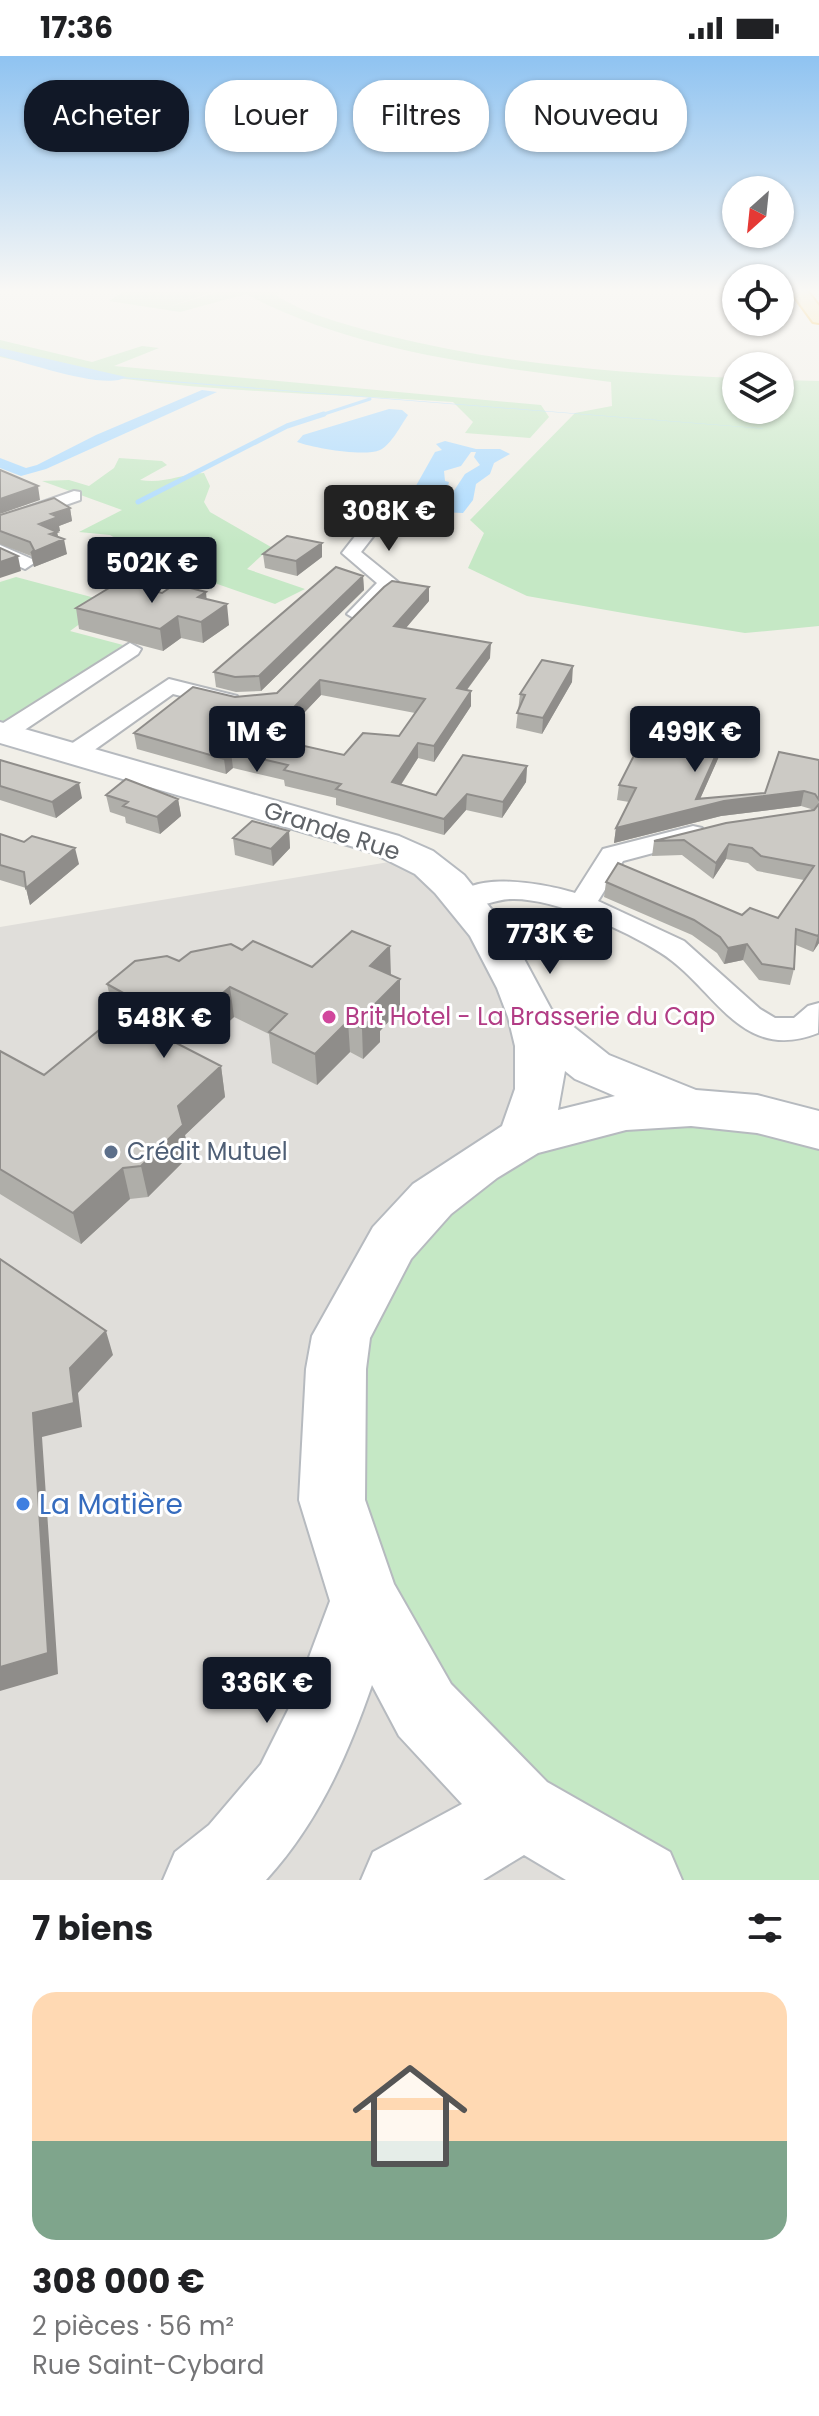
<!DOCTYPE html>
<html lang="fr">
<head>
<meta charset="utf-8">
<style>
	body { margin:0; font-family:Poppins,sans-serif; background:#f6f6f6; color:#202124; height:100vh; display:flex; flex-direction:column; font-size:30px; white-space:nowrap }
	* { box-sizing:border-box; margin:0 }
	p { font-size:26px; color:#757577 }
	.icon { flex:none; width:44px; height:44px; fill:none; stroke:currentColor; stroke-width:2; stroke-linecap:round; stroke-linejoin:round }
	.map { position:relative; height:1824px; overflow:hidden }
	.details { display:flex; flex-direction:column; background:#fff; flex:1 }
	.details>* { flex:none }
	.banner { position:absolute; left:24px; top:24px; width:772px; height:72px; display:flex; gap:16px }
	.needle { width:52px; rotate:207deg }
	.tools { position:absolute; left:722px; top:120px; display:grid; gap:16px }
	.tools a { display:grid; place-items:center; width:72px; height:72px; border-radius:50%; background:#fff; box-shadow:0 2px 6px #0004; font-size:40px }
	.price { position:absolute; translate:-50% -68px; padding:0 18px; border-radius:8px; background:#111827; color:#fff; font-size:26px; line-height:52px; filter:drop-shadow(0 2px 4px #0008) }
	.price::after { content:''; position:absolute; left:50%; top:48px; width:24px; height:18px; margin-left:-12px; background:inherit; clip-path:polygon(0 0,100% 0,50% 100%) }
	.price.selected { background:#222; color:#fff }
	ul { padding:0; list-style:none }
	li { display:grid; align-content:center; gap:16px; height:424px; padding:0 32px }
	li+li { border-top:2px solid #e0e0e0 }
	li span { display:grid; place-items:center; height:248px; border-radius:24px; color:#555 }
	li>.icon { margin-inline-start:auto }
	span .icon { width:144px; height:144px; fill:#fffc; stroke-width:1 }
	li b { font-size:34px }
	h2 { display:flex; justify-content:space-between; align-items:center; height:96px; padding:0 32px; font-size:34px }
	.tag { padding:0 28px; border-radius:32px; background:#fff; box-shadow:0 2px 6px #0004; font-size:28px; line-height:72px }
	.tag.selected { background:#111827; color:#fff }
	.status { display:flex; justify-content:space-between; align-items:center; height:56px; padding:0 40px; background:#fff; direction:ltr }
	.status svg { height:22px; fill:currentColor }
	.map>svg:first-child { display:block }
</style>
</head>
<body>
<div class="status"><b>17:36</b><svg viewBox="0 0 49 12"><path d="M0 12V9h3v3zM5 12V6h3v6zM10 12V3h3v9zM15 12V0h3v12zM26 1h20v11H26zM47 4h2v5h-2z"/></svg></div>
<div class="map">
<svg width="819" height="1824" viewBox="0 0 819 1824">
	<rect width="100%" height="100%" fill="#f1efe8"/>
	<path fill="#e0deda" d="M395 805 428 809 533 963 642 1824H0V871Z"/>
	<path fill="#c5e8c5" d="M128 233H222L165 252 227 233H280L277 240C310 260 348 269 385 279 500 308 618 317 736 322V354H780V324L819 325V570L745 577 646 561 527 540 468 512 484 477 470 464 575 357 612 350 611 326C488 310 357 297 246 238L180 256 109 245Z
		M0 284 92 306 142 290 159 292 114 310 541 349 549 361 530 382 465 377 473 366 453 346C302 336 148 336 0 301Z
		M119 402 162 405 167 409 140 424C165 428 180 418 204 417L210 430 204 446 210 456 271 491 247 513 305 533 275 548 163 509 110 479 79 476 122 454 42 425 69 424 89 430 114 412Z
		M16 521 110 546 70 575 123 589 9 667 0 664V526Z
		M626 1056 819 1074V1824H642L365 1545 338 1313 432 1143Z"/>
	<path fill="#aadaff" d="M0 296 84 318 819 377 83 319Z
		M202 334 217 336 46 413 21 420 0 412V402L26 412 37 409 96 379Z
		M389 353 402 354 408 359C401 369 391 389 380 394 364 401 314 392 297 386L303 379Z
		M445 385 476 393H500L510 398 494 407 490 418 476 428 473 444 463 457 440 456 465 418 480 409 474 401 476 396H471L461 410 444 415 445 425 449 426 446 437 421 460H399L435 396 442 394 436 388Z"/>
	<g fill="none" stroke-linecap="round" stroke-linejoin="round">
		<path stroke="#aadaff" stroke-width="3" d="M318 360 370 343"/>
		<path stroke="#aadaff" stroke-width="5" d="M138 446 287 370 324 358"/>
		<path fill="#aadaff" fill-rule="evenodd" d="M0 292 126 321C106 335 25 306 0 300Z"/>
		<defs>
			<path id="street" d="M74 435 80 436V444L0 472V461Z
				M373 464 382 469 361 496 398 526 364 562 357 564 347 558 377 527 342 497 367 465Z
				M0 489 32 503 34 507 25 513 0 502Z
				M130 587 141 593 138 598 8 685 0 687V669Z
				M169 623 237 640 240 645 229 652 173 638 83 702H65L62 697 65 692Z
				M693 770 702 772 706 778 702 784 623 805 598 845 684 885 760 953 775 962H794L808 950 819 947 818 977C740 1008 715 931 661 897 625 874 556 843 514 843 494 842 474 856 455 851L451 845C472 813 545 828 575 837L603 793Z"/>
			<path id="secondary" d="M0 666 399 780 433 795 464 819 509 875 551 953 609 999 696 1034 757 1039 819 1055V1093L757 1077 691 1070 626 1074 538 1097 497 1122 451 1158 411 1203 370 1282 366 1313 365 1444 394 1528 451 1628 547 1726 670 1796 682 1824H566L524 1799 483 1824H361L373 1796 462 1748 399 1680 372 1629C347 1701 318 1767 266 1824H163L175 1796 209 1769 261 1708 293 1644 330 1545 299 1444 306 1313 312 1280 373 1171 413 1128 502 1070 515 1033V990L508 961 497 932 470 880 435 837 415 818 371 796 0 687ZM565 1015 575 1023 615 1040 558 1054Z"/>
			<path id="highway" d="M789 233H806L819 250V267L813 266Z"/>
		</defs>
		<use href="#street" stroke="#b5b8bc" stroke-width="4"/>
		<use href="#secondary" stroke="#b6babf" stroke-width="4"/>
		<use href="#highway" stroke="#f9ab00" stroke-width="4"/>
		<use href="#street" fill="#fff" fill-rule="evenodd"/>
		<use href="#secondary" fill="#fff" fill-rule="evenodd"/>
		<use href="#highway" fill="#fde293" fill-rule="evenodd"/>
	</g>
	<path fill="#afaea9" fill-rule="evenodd" d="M70 452 72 465 59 470 60 475 57 476 58 481 67 498 34 511 31 500 0 488V459Z
		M322 487V501L297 520 265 512 263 498Z
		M363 520 364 534 261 635 236 636 216 631 214 616Z
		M162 537 207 543 229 569 203 587 181 582 163 595 79 573 76 552Z
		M429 545 405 572 490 602 467 634 471 650 434 706 418 702 401 729 436 739 527 710 526 726 502 762 466 754 444 779 336 749V742L285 730 284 724 233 712 226 718 137 693 134 677 235 641 277 637ZM321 639 415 657 399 680 344 699 285 685 284 678Z
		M572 626 542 678 516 672 520 638Z
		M721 696 700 743 765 737 819 704V887L813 896 796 889 794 913 790 929 759 924 743 904 724 908 717 897 692 879 604 841 606 826 742 859 778 862 804 824 757 815 748 807 726 803 713 823 682 799 652 800 654 785 812 754 811 753 801 750 721 760 614 787 616 772 629 746 617 744 619 729Z
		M0 704 82 742 56 762 0 744Z
		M106 739 178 743 181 760 160 778 126 767 125 761 110 756Z
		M289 775 290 792 273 810 235 799 233 782Z
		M0 778 79 808 30 849 26 832 0 824Z
		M242 894 312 911 391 918 400 953 380 975V986L363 1003 350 996 317 1029 272 1007 269 978 234 961 207 985 188 975 175 986 221 1010 225 1041 185 1079 189 1100 148 1141 130 1143 81 1188 0 1138V995L44 1019 116 960 114 959 107 928 179 905Z"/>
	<path fill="#8f8d8a" d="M38 430 40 444 0 458V443Z
		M70 452 72 465 59 470 60 475 57 476 59 485 64 483 67 498 34 511 31 497 52 488 39 468 51 458Z
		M322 487V501L297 520 296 505Z
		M18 500 21 515 0 522V506Z
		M363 520 364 534 261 635 259 620Z
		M429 531V545L395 585 394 570Z
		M206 536 208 557 198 541Z
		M227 548 229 569 203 587 201 566Z
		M178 560 181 582 163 595 160 573Z
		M491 587 490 602 457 647V632Z
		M573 610 572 626 542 678 543 662Z
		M320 624 321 639 284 678 285 688 273 683 276 670Z
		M471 635V650L434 706V690Z
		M724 681 721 696 696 752 724 745 804 735 801 750 721 760 614 787 616 772 696 743Z
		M418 687V702L392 742V726Z
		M231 696 233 712 226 718 224 703Z
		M527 710 526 726 502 762 503 746Z
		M79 727 82 742 56 762 52 746Z
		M467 738 466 754 444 779V763Z
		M178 743 181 760 160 778 157 761Z
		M289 775 290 792 273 810 271 793Z
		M729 788 726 803 713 823 716 807Z
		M75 792 79 808 30 849 26 832Z
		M819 878V887L813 896 818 880Z
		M747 888 743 904 724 908 728 892Z
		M390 890 391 921 370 910Z
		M400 923V953L380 975V986L363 1003 362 972 371 952Z
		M230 931 234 961 207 985 203 954Z
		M183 944 188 975 155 1004 149 973Z
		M348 965 350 996 317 1029 315 998Z
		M221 1010 225 1041 185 1079 189 1100 148 1141 141 1110 178 1050Z
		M123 1112 130 1143 81 1188 73 1157Z
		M106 1275 113 1299 78 1337 82 1371 42 1381 58 1618 0 1635V1611L33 1357 70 1312Z"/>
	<path fill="#cccac5" stroke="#8f8d8a" stroke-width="2" fill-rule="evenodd" d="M0 414 38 430 0 443Z
		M54 442 70 452 51 458 58 461 39 468 57 476 50 478 64 483 31 497 34 494 30 486 0 475V459Z
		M287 480 322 487 296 505 263 498Z
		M0 492 18 500 0 506Z
		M336 511 363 520 259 620 235 621 214 616Z
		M392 525 429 531 394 570 491 587 457 632 471 635 434 690 418 687 392 726 436 739 463 699 527 710 503 746 467 738 444 763 336 733 341 728 284 714 288 709 231 696 224 703 134 677 193 631 235 641 277 637 384 531ZM320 624 425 643 399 680 363 677 344 699 273 683 284 672 276 670Z
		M119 526 162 537 175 528 206 536 198 541 227 548 201 566 178 560 160 573 76 552Z
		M542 604 573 610 543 662 517 657 525 639 520 638Z
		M650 668 724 681 696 743 765 737 779 696 819 704V744L815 738 804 735 724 745 616 772 636 732 619 729Z
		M0 704 79 727 52 746 0 730Z
		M126 723 178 743 157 761 123 750 128 746 106 739Z
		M819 748V878L818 880 796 873 794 913 762 908 747 888 728 892 720 881 694 864 606 826 618 807 742 859 750 852 778 862 814 810 761 800 752 792 729 788 716 807 684 784 654 785 726 767 814 754Z
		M252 765 289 775 271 793 233 782Z
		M0 778 24 786 32 780 75 792 26 832 24 816 0 809Z
		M352 875 390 890 370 910 400 923 371 952 379 955 362 972 348 965 315 998 269 976 287 958 230 931 203 954 183 944 149 973 221 1010 178 1050 183 1069 141 1110 123 1112 73 1157 0 1113V995L44 1019 136 944 107 928 135 905 167 900 179 905 191 896 231 888 242 894 253 885 312 911Z
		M0 1203 106 1275 70 1312 74 1347 33 1357 48 1597 0 1611Z"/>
	<linearGradient id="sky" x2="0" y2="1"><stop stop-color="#8fc3f1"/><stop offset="0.48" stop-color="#f9f8f5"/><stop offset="1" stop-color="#f9f8f5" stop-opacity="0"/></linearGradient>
	<rect width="819" height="489" fill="url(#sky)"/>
	<circle fill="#d1479c" stroke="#fff" stroke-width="3" cx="329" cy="961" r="8"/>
	<circle fill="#5c6f8a" stroke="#fff" stroke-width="3" cx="111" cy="1096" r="8"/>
	<circle fill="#3f7fe0" stroke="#fff" stroke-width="3" cx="23" cy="1448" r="8"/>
	<g text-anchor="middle" stroke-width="6" stroke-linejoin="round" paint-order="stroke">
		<g font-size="24" fill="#5f6368" stroke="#fff">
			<text transform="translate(332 775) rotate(18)" y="8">Grande Rue</text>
		</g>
		<g font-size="24" fill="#b23c85" stroke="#fff" text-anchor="start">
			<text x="345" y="969">Brit Hotel - La Brasserie du Cap</text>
		</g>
		<g font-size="24" fill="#4e5e75" stroke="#fff" text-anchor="start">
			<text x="127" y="1104">Crédit Mutuel</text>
		</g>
		<g font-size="28" fill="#366cbe" stroke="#fff" text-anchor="start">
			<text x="39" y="1458">La Matière</text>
		</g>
	</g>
</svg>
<div class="tools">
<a><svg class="needle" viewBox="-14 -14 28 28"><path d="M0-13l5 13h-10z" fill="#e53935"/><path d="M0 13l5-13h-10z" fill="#757577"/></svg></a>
<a><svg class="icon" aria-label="locate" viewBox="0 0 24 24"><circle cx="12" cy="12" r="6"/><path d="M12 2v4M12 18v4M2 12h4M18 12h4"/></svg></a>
<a><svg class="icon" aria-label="layers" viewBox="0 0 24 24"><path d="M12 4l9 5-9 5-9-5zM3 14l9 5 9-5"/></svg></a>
</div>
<b class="price selected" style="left:389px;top:497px">308K €</b>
<b class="price" style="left:152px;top:549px">502K €</b>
<b class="price" style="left:257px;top:718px">1M €</b>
<b class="price" style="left:695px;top:718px">499K €</b>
<b class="price" style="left:550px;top:920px">773K €</b>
<b class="price" style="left:164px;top:1004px">548K €</b>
<b class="price" style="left:267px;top:1669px">336K €</b>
<div class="banner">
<a class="tag selected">Acheter</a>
<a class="tag">Louer</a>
<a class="tag">Filtres</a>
<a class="tag">Nouveau</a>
</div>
</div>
<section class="details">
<h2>7 biens<svg class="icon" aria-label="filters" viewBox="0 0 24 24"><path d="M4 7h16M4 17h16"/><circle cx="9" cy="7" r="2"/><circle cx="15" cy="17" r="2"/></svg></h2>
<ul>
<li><span style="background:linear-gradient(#ffd9b3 60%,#7fa58c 0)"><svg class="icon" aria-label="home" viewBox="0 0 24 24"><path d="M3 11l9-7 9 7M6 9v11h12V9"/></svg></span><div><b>308 000 €</b><p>2 pièces · 56 m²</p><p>Rue Saint-Cybard</p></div></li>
</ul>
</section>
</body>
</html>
